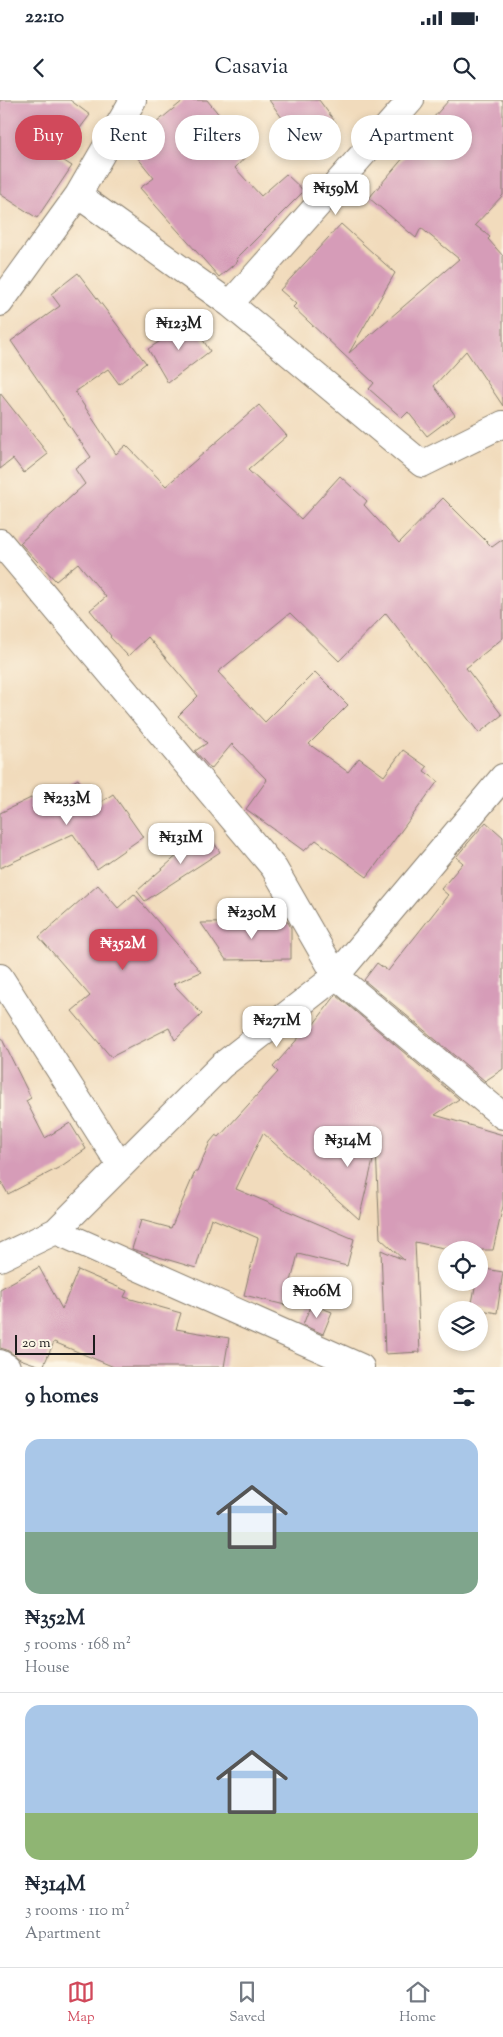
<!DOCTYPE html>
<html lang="en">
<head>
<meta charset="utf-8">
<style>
	body { margin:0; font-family:"Sorts Mill Goudy",serif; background:#f6f6f7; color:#1f2937; height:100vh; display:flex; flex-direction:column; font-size:19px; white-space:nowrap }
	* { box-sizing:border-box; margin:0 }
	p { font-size:16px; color:#747a83 }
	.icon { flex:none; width:28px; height:28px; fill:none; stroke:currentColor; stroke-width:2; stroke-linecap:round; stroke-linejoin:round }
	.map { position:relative; height:1267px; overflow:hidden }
	.side { display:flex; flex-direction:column; background:#fff; flex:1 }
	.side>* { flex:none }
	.hud { position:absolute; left:15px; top:15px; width:474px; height:45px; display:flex; gap:10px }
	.buttons { position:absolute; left:438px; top:1141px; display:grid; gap:10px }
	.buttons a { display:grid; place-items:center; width:50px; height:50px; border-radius:50%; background:#fff; box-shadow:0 2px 8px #0003; font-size:25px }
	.scale { position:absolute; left:15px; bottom:12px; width:80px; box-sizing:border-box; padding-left:5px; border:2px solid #1c1c1c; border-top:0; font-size:14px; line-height:18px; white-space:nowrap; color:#1c1c1c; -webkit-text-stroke:4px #fcf5e5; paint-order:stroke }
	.price { position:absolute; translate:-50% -42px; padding:0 11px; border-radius:10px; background:#fff; color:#222; font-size:16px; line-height:32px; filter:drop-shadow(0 1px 2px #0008) }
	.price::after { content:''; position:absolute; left:50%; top:30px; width:15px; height:11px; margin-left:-8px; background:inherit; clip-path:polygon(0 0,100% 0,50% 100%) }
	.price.active { background:#d1495b; color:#fff }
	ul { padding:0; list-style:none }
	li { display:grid; align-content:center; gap:10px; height:265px; padding:0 25px }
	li+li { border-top:1px solid #e0e1e3 }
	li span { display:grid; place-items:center; height:155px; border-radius:15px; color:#555 }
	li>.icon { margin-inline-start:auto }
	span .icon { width:90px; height:90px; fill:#fffc; stroke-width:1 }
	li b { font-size:21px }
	h2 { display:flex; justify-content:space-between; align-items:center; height:60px; padding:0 25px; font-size:21px }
	.tag { padding:0 18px; border-radius:22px; background:#fff; box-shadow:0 2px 8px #0003; font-size:18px; line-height:45px }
	.tag.active { background:#d1495b; color:#fff }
	.status { display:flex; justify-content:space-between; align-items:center; height:35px; padding:0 25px; background:#fff; direction:ltr }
	.status svg { height:14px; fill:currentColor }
	header { display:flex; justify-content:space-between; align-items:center; height:65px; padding:0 25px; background:#fff; font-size:22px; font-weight:600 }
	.tabs { display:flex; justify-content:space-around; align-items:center; height:70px; border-top:1px solid #e0e1e3; background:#fff; font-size:14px; color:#747a83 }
	.tabs a { display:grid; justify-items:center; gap:2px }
	.tabs .active { color:#d1495b }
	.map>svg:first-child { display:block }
</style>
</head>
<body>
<div class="status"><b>22:10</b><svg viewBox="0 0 49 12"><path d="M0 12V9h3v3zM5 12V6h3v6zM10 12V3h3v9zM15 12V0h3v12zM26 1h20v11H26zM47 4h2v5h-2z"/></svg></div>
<header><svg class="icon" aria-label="back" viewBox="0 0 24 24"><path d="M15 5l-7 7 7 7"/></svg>Casavia<svg class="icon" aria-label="search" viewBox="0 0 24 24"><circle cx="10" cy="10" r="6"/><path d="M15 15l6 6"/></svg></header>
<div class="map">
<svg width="503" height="1267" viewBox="0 0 503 1267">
	<rect width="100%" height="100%" fill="#fcf5e5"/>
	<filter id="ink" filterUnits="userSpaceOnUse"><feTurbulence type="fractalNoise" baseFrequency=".02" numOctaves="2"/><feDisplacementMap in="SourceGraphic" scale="10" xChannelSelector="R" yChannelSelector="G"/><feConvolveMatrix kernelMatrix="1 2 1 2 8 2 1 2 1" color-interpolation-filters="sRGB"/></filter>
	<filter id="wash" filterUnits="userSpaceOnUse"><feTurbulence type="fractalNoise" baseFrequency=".0096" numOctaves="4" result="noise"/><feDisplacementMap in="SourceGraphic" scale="20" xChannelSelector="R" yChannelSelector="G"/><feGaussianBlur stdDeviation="1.12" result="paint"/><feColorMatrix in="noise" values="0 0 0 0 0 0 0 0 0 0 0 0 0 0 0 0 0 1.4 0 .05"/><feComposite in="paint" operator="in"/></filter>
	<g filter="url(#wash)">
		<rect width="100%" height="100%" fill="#f1dbbc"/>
		<g id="blocks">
			<path fill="#d69cb8" d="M0 0H70L90 15 58 57 72 66 37 118 0 94Z
				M184 0H207L221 17 216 21 250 52 235 68 261 96 286 74 304 91 236 159 238 161 219 177 140 88 154 78 128 46Z
				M269 0H319L336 23 303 47Z
				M449 0H503V95L475 125 490 137 488 139 503 156V306L466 251 434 286 455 315 427 336 408 312 402 318 369 289 374 283 293 207 296 204 280 190 341 124 395 173 349 253 459 159 421 128 416 138 369 98 405 56 402 53Z
				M78 173 146 263 119 284 108 269 75 292 116 354 126 345 166 386 259 305 287 336 248 370 301 419 340 376 367 401 364 405 399 443 443 398 492 447 503 439V538L466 568 502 615 479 633 386 513 339 561 290 513 218 572 265 622 315 572 348 605 309 644 348 672 359 658 384 676 403 650 427 667 424 671 438 681 367 777 316 740 304 751 246 709 267 680 232 644 211 669 195 651 207 643 178 616 198 596 148 537 128 556 110 537 111 536 90 510 106 497 78 463 56 481 20 443 85 384 75 369 91 357 11 241 60 206 51 194Z
				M191 221 210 251 168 283 148 249Z
				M0 293 48 354 24 373 13 359 0 369Z
				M78 679 95 706 113 694 143 737 97 769 73 734 0 768V713L37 695 40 702Z
				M486 722 503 737V969L485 981 364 880 377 863 388 871 448 795 441 789 463 763 456 757Z
				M206 730 220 752 145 801 137 791Z
				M98 785 118 808 134 794 201 872 173 884 202 914 175 940 169 928 111 957 72 911 90 896 39 837Z
				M288 822 291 828V859L226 860 201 823Z
				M336 895 459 999 435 1015 503 1035V1106L493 1150H453L415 1142 420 1252 385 1254 381 1150 404 1160 380 1138 376 1048 359 1119 263 1033 236 1089 354 1139 347 1166 298 1154 285 1205 244 1195 258 1138 211 1118 196 1168 132 1149 141 1120 171 1128 195 1072H197L210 1042 216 1035 219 1037 278 972 273 967 308 927 310 929Z
				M0 935 31 998 26 1001 45 1038 70 1023 86 1049 60 1067 8 1094 0 1080Z
				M39 1167 62 1209 78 1170 127 1191 124 1197 181 1213 176 1229 229 1238 224 1267H114L54 1242 43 1267 20 1259 7 1250 0 1248V1189Z
				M479 1168 503 1172 497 1213 471 1208 476 1182H479Z
				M311 1204 332 1212 323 1234 303 1225Z"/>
		</g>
	</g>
	<g filter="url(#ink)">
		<use href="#blocks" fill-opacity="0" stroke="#867c6c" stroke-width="1"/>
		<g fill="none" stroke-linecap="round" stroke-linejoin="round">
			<defs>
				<path id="minor" d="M78 95 230 204 422 364 503 324
					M0 203 78 95 133 0
					M230 204 411 0
					M0 442 274 768 336 876 503 1016
					M0 877 120 1065
					M56 1131 361 1267
					M0 1158 56 1131 221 966 336 876 503 677
					M0 1263 7 1267"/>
			</defs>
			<use href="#minor" stroke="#867c6c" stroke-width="28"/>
			<use href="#minor" stroke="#fff" stroke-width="26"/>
		</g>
	</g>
</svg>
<div class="buttons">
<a><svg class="icon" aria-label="locate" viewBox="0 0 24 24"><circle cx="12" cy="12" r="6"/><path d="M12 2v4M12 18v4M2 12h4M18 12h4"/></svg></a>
<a><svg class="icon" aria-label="layers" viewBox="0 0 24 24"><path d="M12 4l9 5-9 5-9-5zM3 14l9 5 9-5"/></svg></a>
</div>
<div class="scale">20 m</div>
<b class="price" style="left:336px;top:116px">₦159M</b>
<b class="price" style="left:179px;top:251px">₦123M</b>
<b class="price" style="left:67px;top:726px">₦233M</b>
<b class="price" style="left:181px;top:765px">₦131M</b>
<b class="price" style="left:252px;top:840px">₦230M</b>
<b class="price active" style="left:123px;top:871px">₦352M</b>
<b class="price" style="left:277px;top:948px">₦271M</b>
<b class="price" style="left:348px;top:1068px">₦314M</b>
<b class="price" style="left:317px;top:1219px">₦106M</b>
<div class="hud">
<a class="tag active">Buy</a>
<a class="tag">Rent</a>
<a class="tag">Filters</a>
<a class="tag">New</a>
<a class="tag">Apartment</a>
</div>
</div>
<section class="side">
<h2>9 homes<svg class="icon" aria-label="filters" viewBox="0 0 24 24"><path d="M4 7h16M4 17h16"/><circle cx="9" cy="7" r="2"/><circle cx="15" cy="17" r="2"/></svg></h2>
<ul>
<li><span style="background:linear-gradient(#a9c7e8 60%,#7fa58c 0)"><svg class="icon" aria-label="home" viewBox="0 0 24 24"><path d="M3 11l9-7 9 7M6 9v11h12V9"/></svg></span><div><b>₦352M</b><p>5 rooms · 168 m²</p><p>House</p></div></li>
<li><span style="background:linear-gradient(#a9c7e8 70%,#8fb573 0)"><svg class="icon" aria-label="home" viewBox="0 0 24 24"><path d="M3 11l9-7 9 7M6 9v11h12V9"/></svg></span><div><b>₦314M</b><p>3 rooms · 110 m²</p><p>Apartment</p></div></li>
</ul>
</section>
<nav class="tabs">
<a class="active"><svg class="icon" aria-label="map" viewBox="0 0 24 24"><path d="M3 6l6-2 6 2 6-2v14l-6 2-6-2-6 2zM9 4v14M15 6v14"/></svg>Map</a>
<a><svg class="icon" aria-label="saved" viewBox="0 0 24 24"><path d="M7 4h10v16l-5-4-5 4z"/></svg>Saved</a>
<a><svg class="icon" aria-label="home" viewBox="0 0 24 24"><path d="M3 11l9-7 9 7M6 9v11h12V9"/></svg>Home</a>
</nav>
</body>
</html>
